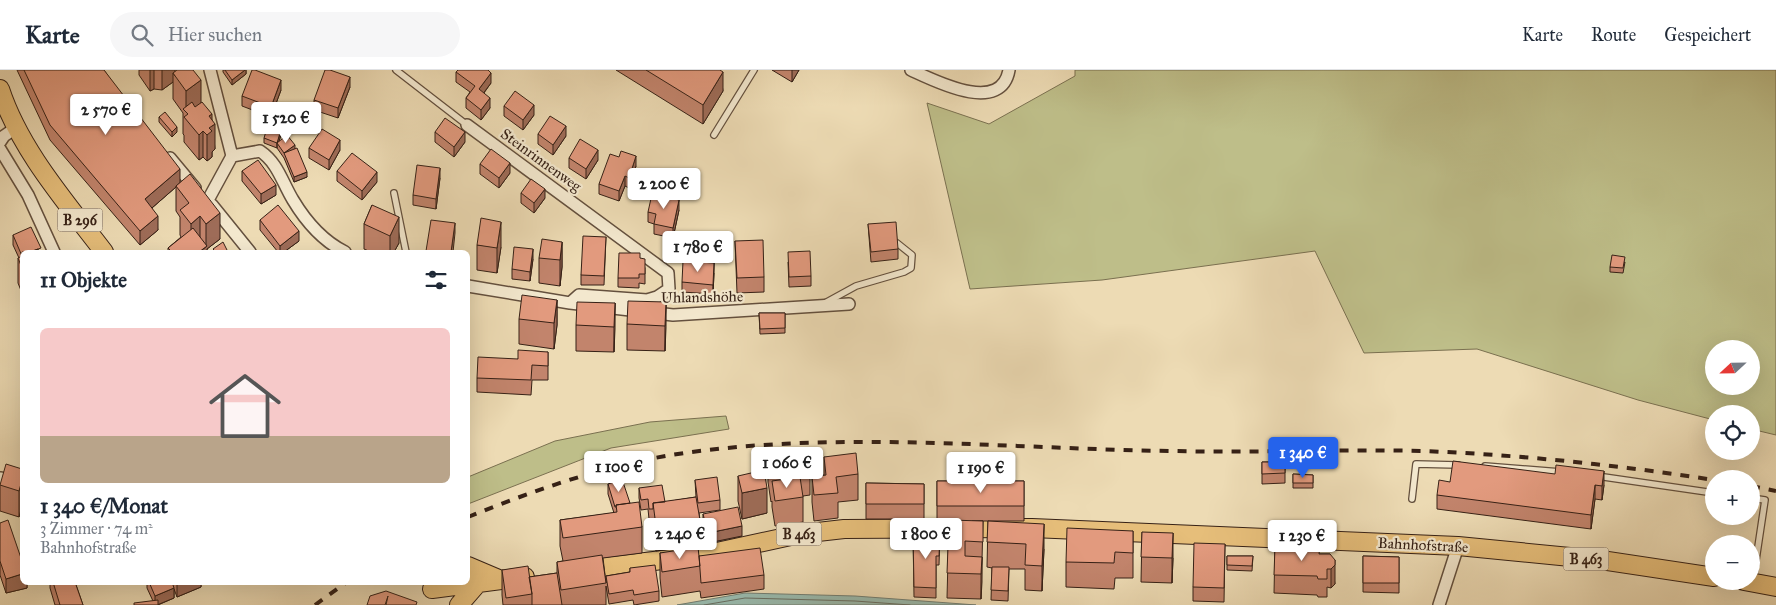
<!DOCTYPE html>
<html lang="de">
<head>
<meta charset="utf-8">
<style>
	body { margin:0; font-family:"IM FELL Great Primer",serif; background:#f6f6f7; color:#1f2937; height:100vh; display:flex; flex-direction:column; font-size:19px; white-space:nowrap }
	* { box-sizing:border-box; margin:0 }
	p { font-size:16px; color:#747a83 }
	.icon { flex:none; width:28px; height:28px; fill:none; stroke:currentColor; stroke-width:2; stroke-linecap:round; stroke-linejoin:round }
	.map { position:relative; flex:1; overflow:hidden }
	.details { position:absolute; left:20px; top:180px; width:450px; height:335px; display:flex; flex-direction:column; background:#fff; border-radius:8px; box-shadow:0 5px 20px #0002 }
	.details>* { flex:none }
	.needle { width:32px; rotate:248deg }
	.controls { position:absolute; left:1705px; top:270px; display:grid; gap:10px }
	.controls a { display:grid; place-items:center; width:55px; height:55px; border-radius:50%; background:#fff; box-shadow:0 5px 20px #0002; font-size:25px }
	.price { position:absolute; translate:-50% -42px; padding:0 11px; border-radius:5px; background:#fff; color:#222; font-size:16px; line-height:32px; filter:drop-shadow(0 1px 2px #0008) }
	.price::after { content:''; position:absolute; left:50%; top:30px; width:15px; height:11px; margin-left:-8px; background:inherit; clip-path:polygon(0 0,100% 0,50% 100%) }
	.price.current { background:#2563eb; color:#fff }
	ul { padding:0; list-style:none }
	li { display:grid; align-content:center; gap:10px; height:265px; padding:0 20px }
	li+li { border-top:1px solid #e0e1e3 }
	li span { display:grid; place-items:center; height:155px; border-radius:8px; color:#555 }
	li>.icon { margin-inline-start:auto }
	span .icon { width:90px; height:90px; fill:#fffc; stroke-width:1 }
	li b { font-size:21px }
	h2 { display:flex; justify-content:space-between; align-items:center; height:60px; padding:0 20px; font-size:21px }
	header { display:flex; align-items:center; gap:30px; box-sizing:border-box; height:70px; padding:0 25px; background:#fff; border-bottom:1px solid #e0e1e3 }
	header strong { font-size:24px }
	nav { display:flex; gap:28px; margin-inline-start:auto; font-size:18px }
	.search { width:350px; height:45px; background:#f6f6f7; display:flex; align-items:center; gap:12px; box-sizing:border-box; padding:0 18px; border-radius:28px; color:#747a83; font-size:19px }
	.map>svg:first-child { display:block }
</style>
</head>
<body>
<header>
<strong>Karte</strong>
<div class="search"><svg class="icon" aria-label="search" viewBox="0 0 24 24"><circle cx="10" cy="10" r="6"/><path d="M15 15l6 6"/></svg>Hier suchen</div>
<nav><a>Karte</a><a>Route</a><a>Gespeichert</a></nav>
</header>
<div class="map">
<svg width="1776" height="535" viewBox="0 0 1776 535">
	<rect width="100%" height="100%" fill="#eddbb4"/>
	<filter id="stains"><feTurbulence type="fractalNoise" baseFrequency=".004" numOctaves="4"/><feColorMatrix values="0 0 0 0 .2 0 0 0 0 .09 0 0 0 0 .02 0 0 0 .5 -.17"/></filter>
	<radialGradient id="worn" r=".72"><stop offset=".6" stop-color="#630" stop-opacity="0"/><stop offset="1" stop-color="#630" stop-opacity=".3"/></radialGradient>
	<path fill="#bebe89" stroke="#7a7050" fill-rule="evenodd" d="M1075 0H1776V365L1751 359V344H1714V350L1638 330 1477 279 1364 283 1315 181 1102 210 970 219 927 33 989 54 1075 6ZM1714 279H1751V316H1714Z
		M726 346 729 359 611 378 468 434V407L555 371 650 352Z"/>
	<path fill="#99bbaf" stroke="#717d72" d="M745 523 855 526 976 535H677Z"/>
	<g fill="none" stroke-linecap="round" stroke-linejoin="round">
		<path stroke="#686e62" stroke-width="1" d="M704 535 745 528 855 531 910 535"/>
		<defs>
			<path id="lane" d="M396 0 467 55
				M714 65 754 0
				M394 123 406 182
				M825 233 856 216 904 202 911 198 912 185 897 173
				M1485 396 1561 402
				M1597 406 1714 423
				M1751 428 1765 430 1753 510
				M1412 429 1416 394 1458 395"/>
			<path id="street" d="M911 0C935 11 1001 45 1009 0
				M467 55 668 203 669 219 657 227 647 230 579 225 570 233
				M0 72 4 66 17 57
				M0 79 28 125 54 182
				M232 86 260 81C278 93 282 112 293 130 305 150 323 171 345 182
				M170 88 195 118
				M208 130 232 86 210 0
				M212 135 250 182
				M468 216 570 233 673 245 849 234
				M0 408 22 412
				M1439 535 1458 476"/>
			<path id="primary" d="M0 19C20 80 66 132 104 182
				M468 496 501 510
				M580 500 703 485 800 464 844 459 1032 458 1458 476 1601 490 1714 507
				M1744 511 1776 517
				M432 519 525 507
				M459 535 478 513"/>
		</defs>
		<use href="#lane" stroke="#64503e" stroke-width="8"/>
		<use href="#street" stroke="#64503e" stroke-width="14"/>
		<use href="#primary" stroke="#362116" stroke-width="20"/>
		<use href="#lane" stroke="#f3e8ce" stroke-width="5.5"/>
		<use href="#street" stroke="#f3e8ce" stroke-width="11"/>
		<use href="#primary" stroke="#e6be7a" stroke-width="18"/>
		<path stroke="#362116" stroke-width="4" stroke-dasharray="9 9" stroke-linecap="butt" d="M1751 416 1776 421
			M468 447C540 418 614 392 692 382 851 361 1012 379 1172 381 1256 383 1340 379 1424 381 1521 385 1618 395 1714 410
			M315 535 347 512"/>
	</g>
	<path fill="#c2846c" stroke="#362116" d="M17 0H104L180 112 220 169 207 179V182H168V178L181 167 180 165V147L176 141V117L152 138 158 160 140 175 50 70Z
		M139 0H175V2L201 33 212 50 215 79 212 82V87L207 91 203 87 199 90 184 72V65L183 64V43L173 29V12L162 20 154 19 150 21 139 5Z
		M223 0H246V4L232 15 223 2Z
		M616 0H720L723 21 703 54Z
		M772 0H799L792 12Z
		M456 2 491 13 484 23 490 38 481 50 466 38V28L470 22 456 12Z
		M350 17 338 48 314 40V30Z
		M281 20 271 47 242 36V26Z
		M504 36 534 45 523 60 504 46Z
		M159 47 177 62 172 67 159 52Z
		M435 62 465 72 454 87 435 72Z
		M538 64 566 66 553 85 538 74Z
		M281 65 279 71 295 79 307 107 294 112 284 88 277 78 264 73V68Z
		M309 78 340 80 329 100 309 88Z
		M569 88 598 90 586 109 569 98Z
		M480 94 510 103 499 118 480 104Z
		M636 96 629 118 625 116 619 131 599 124V114Z
		M242 101 276 125 261 134 242 111Z
		M337 101 377 112 362 130 337 111Z
		M440 108 436 139 413 135V125Z
		M521 123 545 128 534 143 521 133Z
		M372 135 399 173 394 182H371L364 179V154Z
		M679 140 673 168 654 164V154L648 152V142Z
		M260 150 299 171 284 182H278L260 160Z
		M868 154 898 179V189L871 192Z
		M13 165 41 182H22V223L18 213V188H19L13 175Z
		M606 167 604 215H581V205Z
		M735 171 764 207V222L737 223Z
		M562 172V197L560 216 539 213V188Z
		M477 175 501 177 497 203 477 200Z
		M640 188 645 198V214L639 213V218L618 217V208Z
		M533 189 530 211 512 209V199Z
		M788 192 811 206V216L789 217Z
		M1625 192 1623 203 1610 202V197Z
		M714 203 713 224 682 222V212Z
		M557 230V255L554 279 519 274V249Z
		M666 232 665 281 627 280V254Z
		M615 233 614 282 576 281V255Z
		M759 243H785V263L760 264Z
		M548 282V310H532L531 325 477 322V308L518 289Z
		M768 386 810 400V425L803 426V452L775 456 772 437V431L771 432 768 412Z
		M824 387 858 404V430L838 432V448L814 451 812 432V407L824 405Z
		M1262 392H1285V413L1262 414Z
		M22 399V436L19 447 0 441V415Z
		M1293 404 1313 405V418H1293Z
		M738 406 767 443 742 449 738 431Z
		M695 410 720 430V440L699 443 700 450V475L656 481 653 459V449H649L648 439 641 440 639 428V418L665 432 696 427Z
		M937 411H1024V451H972H983L981 529 947 528 949 450H937Z
		M1450 412 1604 415 1602 430 1595 429 1591 459 1437 439V425Z
		M866 413 924 414V449H866Z
		M608 414 630 433 642 457V483L603 488 606 513V506L630 502V498L659 521V531L634 535 633 530 609 534 606 516V535H503L502 525V500L529 507 557 503V492L563 491 560 476V450L614 443 608 424Z
		M703 444 742 466 708 473 703 454Z
		M988 451 1044 479 1042 521 1025 520V499H1009L1008 531 991 530 992 498 987 497Z
		M0 453 27 512V518L6 523 0 505Z
		M1133 461V508H1115L1114 519 1066 517V492Z
		M1142 462 1173 488 1172 513 1141 512Z
		M913 464 940 465 939 495H936V528L914 527Z
		M1225 474 1224 532 1193 531V517Z
		M1275 476 1320 484H1330L1335 514 1331 518 1327 517V527H1318L1317 525 1274 523Z
		M660 483 699 486 764 505V519L701 528 700 521 662 527 660 508Z
		M1227 486H1253L1252 501 1227 500Z
		M1363 486 1399 487V523L1363 522Z
		M50 512H75L83 535H55L50 518Z
		M147 512H201V517L177 527 174 519V528L158 535 153 531 147 518Z"/>
	<path fill="#9e6c58" stroke="#362116" d="M150 0H154V19L150 21Z
		M162 0H175V6L173 3V12L162 20Z
		M245 0H246V4L232 15V10Z
		M792 0H799L792 12Z
		M723 2V21L703 54V35Z
		M491 3V13L479 29V19Z
		M350 7V17L338 48V38Z
		M201 10V35L186 42V21Z
		M281 10V20L271 47V37Z
		M490 28V38L481 50V40Z
		M534 35V45L523 60V50Z
		M212 44V56L215 54V79L212 82V87L207 91V65L209 46Z
		M566 56V66L553 85V75Z
		M177 57V62L172 67V62Z
		M281 60V65L278 74 277 73V78V73Z
		M203 61V87L199 90V65Z
		M465 62V72L454 87V77Z
		M340 70V80L329 100V90Z
		M295 75V80L284 83Z
		M598 80V90L586 109V99Z
		M636 86V96L629 118V108Z
		M510 93V103L499 118V108Z
		M440 98V108L436 139V129Z
		M180 99V113L176 116V117L145 144V129Z
		M307 102V107L294 112V107Z
		M377 102V112L362 130V121Z
		M625 106V116L619 131V121Z
		M276 115V125L261 134V124Z
		M545 119V128L534 143V133Z
		M679 130V140L673 168V158Z
		M220 143V169L207 179V182H199L206 177V154Z
		M158 146V160L140 175V161Z
		M200 146V172L191 179V154Z
		M399 147V173L394 182H390V166Z
		M501 152V177L497 203V178Z
		M455 153V163L453 182H451Z
		M299 161V171L284 182H280V176Z
		M562 172V197L560 216V190Z
		M533 179V189L530 211V202Z
		M714 193V203L713 224V215Z
		M557 230V255L554 279V253Z
		M469 232V242L468 249V240Z
		M666 232V258L665 281V256Z
		M615 233V259L614 282V257Z
		M1604 401V415L1602 430V416Z
		M22 410V436L19 447V421Z
		M1595 415V429L1591 459V445Z
		M767 418V443L742 449V423Z
		M1044 454V479L1042 521V496Z
		M742 456V466L708 473V463Z
		M1173 463V488L1172 513V488Z
		M982 487V512L981 529V504Z
		M1335 490V514L1331 518V499Z
		M22 504V512H27V518L6 523V509Z
		M177 512H201V517L177 527Z
		M174 518V528L157 535H155V526Z"/>
	<path fill="#e29a7e" stroke="#362116" d="M24 0H104L180 99 145 129 158 146 140 161 50 55Z
		M177 0H193L201 10 186 21 173 3Z
		M225 0H245L232 10Z
		M252 0H255L281 10 271 37 242 26Z
		M325 0H330L350 7 338 38 314 30Z
		M458 0H488L491 3 479 19 490 28 481 40 466 28 475 16 456 2Z
		M646 0H720L723 2 703 35Z
		M515 21 534 35 523 50 504 36Z
		M192 32 195 37 202 32 212 44 209 46 215 54 209 58 212 61 207 65 203 61 199 65 184 47 188 44 183 39Z
		M165 42 177 57 172 62 159 47Z
		M550 46 566 56 553 75 538 64Z
		M445 48 465 62 454 77 435 62Z
		M268 55 281 60 277 73 264 68Z
		M322 59 340 70 329 90 309 78Z
		M287 65 295 75 284 83 277 73Z
		M580 69 598 80 586 99 569 88Z
		M297 78 307 102 294 107 284 83Z
		M491 79 510 93 499 108 480 94Z
		M621 81 636 86 629 108 625 106 619 121 599 114 610 84 619 87Z
		M352 83 377 102 362 121 337 101Z
		M258 90 276 115 261 124 242 101Z
		M417 95 440 98 436 129 413 125Z
		M190 104 220 143 206 154 200 146 191 154 180 140 189 133 176 116Z
		M531 109 545 119 534 133 521 123Z
		M652 124 679 130 673 158 654 154 656 144 648 142Z
		M278 135 299 161 280 176 260 150Z
		M372 135 399 147 390 166 364 154Z
		M481 148 501 152 497 178 477 175Z
		M431 150 455 153 451 182H437L426 181Z
		M896 152 898 179 871 182 868 154Z
		M31 157 41 178 30 182H22V186L13 165Z
		M193 158 207 176 199 182H172L168 178Z
		M583 166 606 167 604 206 581 205Z
		M542 169 562 172 560 190 539 188Z
		M763 170 764 207 737 208 735 171Z
		M223 172 228 182H216L213 179Z
		M514 177 533 179 530 202 512 199Z
		M38 179 39 182H30Z
		M810 181 811 206 789 207 788 182Z
		M619 183H640V188L645 189V204H639V208H618Z
		M1612 185 1625 187 1623 198 1610 197Z
		M22 186V198L18 188Z
		M683 191 714 193 713 215 682 212Z
		M522 225 557 230 554 253 519 249Z
		M628 231 666 232 665 256 627 254Z
		M577 232 615 233 614 257 576 255Z
		M759 243H785V258L760 259Z
		M518 280 548 282V296L532 295 531 310 477 308 478 287 518 289Z
		M807 380 810 400 771 406 768 386Z
		M856 383 858 404 836 407 838 423 814 425 812 407 826 405 824 387Z
		M1453 391 1555 404 1556 395 1604 401 1602 416 1595 415 1591 445 1437 425 1439 410 1450 412Z
		M1262 392H1285V403L1262 404Z
		M6 394 22 399V410L19 421 0 415Z
		M764 400 767 418 742 423 738 406Z
		M1293 404 1313 405V413H1293Z
		M717 407 720 430 698 433 695 410Z
		M800 407 803 427 775 431 772 411Z
		M622 409 630 433 616 435V437H615L608 414Z
		M937 411H1024V436H937Z
		M866 413 924 414V434H866Z
		M662 415 665 432 653 433V439H649L648 429 641 430 639 418Z
		M696 427 700 450 656 456 653 433Z
		M639 432 642 457 563 468 560 450 617 442 616 435Z
		M738 437 742 456 708 463 703 444Z
		M8 450 22 491V504L6 509 0 491V453Z
		M949 450 983 451V472L965 471V486L982 487 981 504 947 503Z
		M988 451 1044 454 1042 496 1025 495 1026 474 987 472Z
		M1067 458 1133 461V483L1115 482 1114 493 1066 492Z
		M1142 462 1173 463 1172 488 1141 487Z
		M913 464 940 465 939 486H936V518L914 517Z
		M1194 473 1225 474 1224 518 1193 517Z
		M1275 476 1320 477 1319 484H1330L1335 490V495L1331 499H1327V509H1318L1317 506 1274 505Z
		M698 477 700 496 662 502 660 483Z
		M760 478 764 505 701 513 699 486Z
		M602 485 606 513 561 520 557 492Z
		M1227 486H1253L1252 496 1227 495Z
		M1363 486 1399 487V513H1363Z
		M655 495 659 521 634 525 633 520 609 524 606 506 630 502V498Z
		M528 496 532 524 506 528 502 500Z
		M992 497H1009L1008 521 991 520Z
		M557 503 562 535H532V524L529 507Z
		M53 512H75L83 535H60Z
		M149 512H172L174 518 155 526Z
		M386 521 417 532 416 535H386L388 526 385 535H367L370 526Z
		M158 530V535H134V533Z"/>
	<g text-anchor="middle" stroke-width="4.5" stroke-linejoin="round" paint-order="stroke">
		<g fill="#f3e8ce" stroke="#6f5d4d" stroke-width="1">
			<rect x="57.5" y="138.5" width="45" height="23" rx="4"/>
			<rect x="776.5" y="452.5" width="45" height="23" rx="4"/>
			<rect x="1563.5" y="477.5" width="45" height="23" rx="4"/>
		</g>
		<g font-size="14" font-weight="bold" fill="#362116">
			<text x="80" y="155">B 296</text>
			<text x="799" y="469">B 463</text>
			<text x="1586" y="494">B 463</text>
		</g>
		<g font-size="15" fill="#362116" stroke="#f3e8ce">
			<text transform="translate(541 90) rotate(36)" y="5">Steinrinnenweg</text>
			<text transform="translate(702 227) rotate(-1)" y="5">Uhlandshöhe</text>
			<text transform="translate(1423 475) rotate(3)" y="5">Bahnhofstraße</text>
		</g>
	</g>
	<rect width="100%" height="100%" filter="url(#stains)"/>
	<rect width="100%" height="100%" fill="url(#worn)"/>
</svg>
<div class="controls">
<a><svg class="needle" viewBox="-14 -14 28 28"><path d="M0-13l5 13h-10z" fill="#e53935"/><path d="M0 13l5-13h-10z" fill="#747a83"/></svg></a>
<a><svg class="icon" aria-label="locate" viewBox="0 0 24 24"><circle cx="12" cy="12" r="6"/><path d="M12 2v4M12 18v4M2 12h4M18 12h4"/></svg></a>
<a>+</a>
<a>−</a>
</div>
<b class="price" style="left:106px;top:66px">2 570 €</b>
<b class="price" style="left:286px;top:74px">1 520 €</b>
<b class="price" style="left:664px;top:140px">2 200 €</b>
<b class="price" style="left:698px;top:203px">1 780 €</b>
<b class="price current" style="left:1303px;top:409px">1 340 €</b>
<b class="price" style="left:787px;top:419px">1 060 €</b>
<b class="price" style="left:619px;top:423px">1 100 €</b>
<b class="price" style="left:981px;top:424px">1 190 €</b>
<b class="price" style="left:680px;top:490px">2 240 €</b>
<b class="price" style="left:926px;top:490px">1 800 €</b>
<b class="price" style="left:1302px;top:492px">1 230 €</b>
<section class="details">
<h2>11 Objekte<svg class="icon" aria-label="filters" viewBox="0 0 24 24"><path d="M4 7h16M4 17h16"/><circle cx="9" cy="7" r="2"/><circle cx="15" cy="17" r="2"/></svg></h2>
<ul>
<li><span style="background:linear-gradient(#f6c9c9 70%,#b9a48a 0)"><svg class="icon" aria-label="home" viewBox="0 0 24 24"><path d="M3 11l9-7 9 7M6 9v11h12V9"/></svg></span><div><b>1 340 €/Monat</b><p>3 Zimmer · 74 m²</p><p>Bahnhofstraße</p></div></li>
</ul>
</section>
</div>
</body>
</html>
